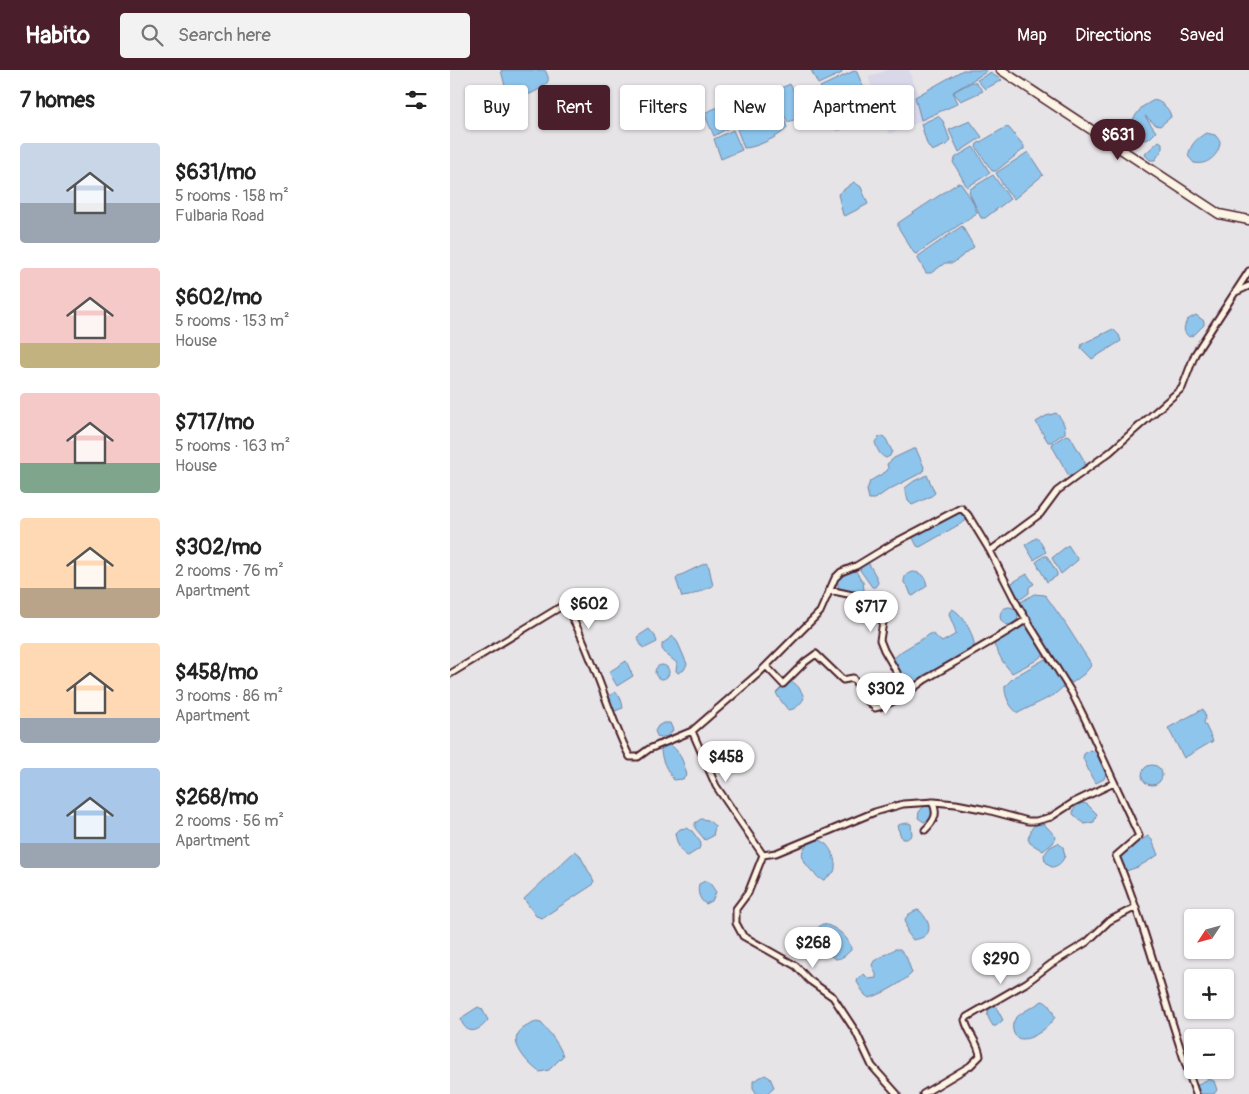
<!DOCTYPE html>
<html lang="en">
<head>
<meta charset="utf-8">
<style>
	body { margin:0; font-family:Pangolin,sans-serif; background:#f2f2f2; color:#222; height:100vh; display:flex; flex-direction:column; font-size:19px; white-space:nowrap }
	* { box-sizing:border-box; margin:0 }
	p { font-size:16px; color:#767676 }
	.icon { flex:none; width:28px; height:28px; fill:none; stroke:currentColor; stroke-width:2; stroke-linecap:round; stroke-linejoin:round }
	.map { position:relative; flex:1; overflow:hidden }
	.details { display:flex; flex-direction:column; background:#fff; width:450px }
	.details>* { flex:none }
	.banner { position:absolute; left:15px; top:15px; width:475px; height:45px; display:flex; gap:10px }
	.needle { width:32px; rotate:234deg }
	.tools { position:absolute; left:734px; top:839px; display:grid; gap:10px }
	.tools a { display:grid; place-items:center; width:50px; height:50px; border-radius:5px; background:#fff; box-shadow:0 1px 4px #0004; font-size:25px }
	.price { position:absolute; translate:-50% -42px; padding:0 11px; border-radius:18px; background:#fff; color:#222; font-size:16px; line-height:32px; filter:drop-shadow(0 1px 2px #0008) }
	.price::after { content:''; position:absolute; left:50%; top:30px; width:15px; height:11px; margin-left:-8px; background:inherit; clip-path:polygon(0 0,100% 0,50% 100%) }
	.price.active { background:#4a1f2b; color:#fff }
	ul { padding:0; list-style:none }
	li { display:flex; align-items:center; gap:15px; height:125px; padding:0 20px }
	li span { display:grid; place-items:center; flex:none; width:140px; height:100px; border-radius:5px; color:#555 }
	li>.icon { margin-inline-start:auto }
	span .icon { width:60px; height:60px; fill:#fffc; stroke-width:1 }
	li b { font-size:21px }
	h2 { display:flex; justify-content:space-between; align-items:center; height:60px; padding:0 20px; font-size:21px }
	.pill { padding:0 18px; border-radius:5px; background:#fff; box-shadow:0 1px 4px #0004; font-size:18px; line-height:45px }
	.pill.active { background:#4a1f2b; color:#fff }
	header { display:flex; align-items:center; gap:30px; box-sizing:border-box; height:70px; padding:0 25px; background:#4a1f2b; color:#fff }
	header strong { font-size:24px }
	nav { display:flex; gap:28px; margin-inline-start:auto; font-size:18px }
	.search { width:350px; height:45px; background:#f2f2f2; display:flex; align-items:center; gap:12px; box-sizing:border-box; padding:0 18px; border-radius:5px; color:#767676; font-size:19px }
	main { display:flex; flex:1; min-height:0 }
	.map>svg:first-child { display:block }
</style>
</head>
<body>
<header>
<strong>Habito</strong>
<div class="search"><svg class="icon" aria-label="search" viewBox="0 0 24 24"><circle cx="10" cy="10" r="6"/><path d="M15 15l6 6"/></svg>Search here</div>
<nav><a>Map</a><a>Directions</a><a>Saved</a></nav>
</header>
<main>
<section class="details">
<h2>7 homes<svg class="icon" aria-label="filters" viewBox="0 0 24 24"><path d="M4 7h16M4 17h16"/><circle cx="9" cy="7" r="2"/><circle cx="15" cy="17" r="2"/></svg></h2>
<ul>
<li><span style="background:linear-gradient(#c9d6e8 60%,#9aa5b1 0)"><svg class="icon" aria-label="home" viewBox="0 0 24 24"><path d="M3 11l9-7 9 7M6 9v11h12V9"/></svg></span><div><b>$631/mo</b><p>5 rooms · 158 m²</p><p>Fulbaria Road</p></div></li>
<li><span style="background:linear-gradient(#f6c9c9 75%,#c2b280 0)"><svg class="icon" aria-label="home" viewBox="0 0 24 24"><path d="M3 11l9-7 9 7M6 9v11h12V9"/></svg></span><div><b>$602/mo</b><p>5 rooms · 153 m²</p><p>House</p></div></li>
<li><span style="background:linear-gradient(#f6c9c9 70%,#7fa58c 0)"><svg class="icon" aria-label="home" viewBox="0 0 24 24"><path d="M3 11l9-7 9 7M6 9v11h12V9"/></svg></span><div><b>$717/mo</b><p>5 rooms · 163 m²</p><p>House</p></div></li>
<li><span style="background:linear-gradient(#ffd9b3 70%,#b9a48a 0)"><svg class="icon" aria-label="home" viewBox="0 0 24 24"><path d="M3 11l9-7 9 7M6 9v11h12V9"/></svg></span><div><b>$302/mo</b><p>2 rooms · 76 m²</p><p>Apartment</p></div></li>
<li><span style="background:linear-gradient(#ffd9b3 75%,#9aa5b1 0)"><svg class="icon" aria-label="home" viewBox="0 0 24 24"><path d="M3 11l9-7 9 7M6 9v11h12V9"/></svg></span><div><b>$458/mo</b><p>3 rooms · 86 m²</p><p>Apartment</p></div></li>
<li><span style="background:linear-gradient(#a9c7e8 75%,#9aa5b1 0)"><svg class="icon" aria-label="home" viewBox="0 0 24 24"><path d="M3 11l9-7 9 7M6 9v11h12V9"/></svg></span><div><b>$268/mo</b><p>2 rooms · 56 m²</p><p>Apartment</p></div></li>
</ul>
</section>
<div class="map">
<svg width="799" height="1024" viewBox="0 0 799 1024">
	<rect width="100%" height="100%" fill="#e7e4e7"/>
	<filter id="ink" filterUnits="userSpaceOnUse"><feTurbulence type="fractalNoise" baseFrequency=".02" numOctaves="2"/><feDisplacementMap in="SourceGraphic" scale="10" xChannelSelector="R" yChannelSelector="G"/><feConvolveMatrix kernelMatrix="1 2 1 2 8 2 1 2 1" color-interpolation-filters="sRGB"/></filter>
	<g filter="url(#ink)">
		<path fill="#d8d8e9" d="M437 0H459L478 49 439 64 418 7Z"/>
		<path fill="#8ec5ec" stroke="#73839f" d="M51 0H95C97 4 99 7 98 11 95 19 70 29 63 29L55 16Z
			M361 0H391L392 3 368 14Z
			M406 0 415 21 380 35 370 17Z
			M513 0H537L536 2 503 22 508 33 507 34 471 50 465 27Z
			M540 3 552 10 535 19 527 10Z
			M522 12H525L533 21 511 31 504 23 505 21Z
			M340 14 356 43 355 46 338 52 335 47 324 21Z
			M315 18H319L329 40 308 47 298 26Z
			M293 27 297 28 304 48 285 56 276 35Z
			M704 30C712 32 720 39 721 47L710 56 706 55 695 46 706 62 699 69 694 70 689 64 683 49 692 37Z
			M395 32 400 35 405 52 401 56 388 60 385 59 380 39Z
			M273 35 282 56 264 66 254 43Z
			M328 44C334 47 335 51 337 58 330 66 306 78 294 78L287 59Z
			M488 46 493 51 500 70 498 74 482 81 477 74 471 54Z
			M520 51 532 67 509 82 499 60Z
			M556 57 559 58 574 76V79L546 101H542L526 77 527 74Z
			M283 60 292 80 271 89 264 69Z
			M756 63 765 65 770 71C770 84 758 96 744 93L738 86C741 74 746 69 756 63Z
			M709 71 712 73V80L705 90H700L695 85 696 83Z
			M523 77 525 79 540 103 517 117 503 92 506 87Z
			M578 82 593 105 564 129 557 122 546 103Z
			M543 105 560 129 535 148H531L519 122 520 119Z
			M404 112 411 117 418 134 395 146 393 145 388 124Z
			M508 113 511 114 522 130 527 143 466 184 464 183 448 157V153Z
			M512 156 524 177 503 193H495L481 203H476L467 187Z
			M746 245 754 251V255L745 264 739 267C732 261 734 257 737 250Z
			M663 259 669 265 671 271 642 289 631 278 632 274Z
			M606 343C611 347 616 356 615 363L601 372H598L586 352 596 346Z
			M616 365 620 366 635 392V397L622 406H619L602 376 603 373Z
			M433 366 436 369 442 381 440 386 436 388C429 385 427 379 425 372L428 368Z
			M463 379H466L474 397 473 402 438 420 425 429H419L417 420 420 411 437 401 438 398 437 394 444 388Z
			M477 405 485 423 480 427 462 435 458 431 455 418 464 411Z
			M510 441H512L517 450 470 477 467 476 463 468 466 463Z
			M586 468H588L596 482 584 490 575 475Z
			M618 475 628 490 611 504 602 488Z
			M594 486H597L607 503V506L597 512 586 492Z
			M256 493 259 497 263 516 239 526 232 527 226 509 229 506Z
			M417 493 419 494 427 508 428 513 425 517H422L410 500 411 496Z
			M405 500 413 512 414 520 413 522 402 524 389 520 387 509 394 504Z
			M462 502C471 502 476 507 477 516L463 526 461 525 458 517 454 513C454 506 456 504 462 502Z
			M577 504 584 514 579 517V523L571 529 565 523 560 514Z
			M584 524 595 525 598 529 615 553 640 592 641 596 634 604 622 613 612 603 574 539 571 532Z
			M550 546a9 9 0 1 1 18 0a9 9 0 1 1-18 0Z
			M502 539C513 543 526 568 524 579L461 618H458L443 589 452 581 482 563 492 572 506 564C505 556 500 550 499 543Z
			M573 555 579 558 594 584 585 591 562 603 553 592 544 575 549 569Z
			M199 559 205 566 207 572 195 578 192 577 187 567Z
			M223 566 228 573 237 594 234 600 228 603 226 601 227 593 217 585 212 579V574Z
			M595 589C604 595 612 607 613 617L604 625 568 643C560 638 554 625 555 616L564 607Z
			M176 591 183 606 167 616 159 602Z
			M205 602a7 7 0 1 1 14 0a7 7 0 1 1-14 0Z
			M338 611C346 611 352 621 354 628 351 634 345 640 338 640L329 628 326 623Z
			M165 622C171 626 172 632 173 638L165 641 157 628Z
			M753 639 756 647 754 652 763 671 734 688 718 658Z
			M213 653H220L223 660 218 666 208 668 205 661 208 656Z
			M218 674C230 679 234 694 237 705L233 709 224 710C217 701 210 688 211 677Z
			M640 680 646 682 656 703 654 709 646 713 642 708 633 688 634 684Z
			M692 705a10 10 0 1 1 20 0a10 10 0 1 1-20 0Z
			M634 733 638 735 647 744 644 752 634 754 623 744C623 737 628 734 634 733Z
			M475 735 482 737 483 745 481 749 474 752 468 748 469 742Z
			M251 749 258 750 265 756 263 766 255 770 245 758V753Z
			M459 753 461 754 462 765 457 769H452L447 756 451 754Z
			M587 753 595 755 606 767 603 773 593 781 580 773 578 769 582 758Z
			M236 758 242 761 251 773 249 779 238 786C230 783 227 773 225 764L230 759Z
			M698 766 702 770 708 785 688 797 676 801 671 794V787L682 776Z
			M364 770C366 770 370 770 372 771 381 776 388 793 384 802L374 810 370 809C357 797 341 782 364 770Z
			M608 773 613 777 615 786C612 792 608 797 601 797L595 791 594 785 600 777Z
			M125 781 129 784 144 811 141 816 92 848 86 846 74 829Z
			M255 811 259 812 266 822 262 831 256 834C249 830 247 821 249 814Z
			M467 840 470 841C482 854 484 867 463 870L457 862 455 849 459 844Z
			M372 854C384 855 401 868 401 880 396 885 392 889 385 889 374 881 357 865 372 854Z
			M361 868 365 874 363 877 356 880 346 884 343 881C347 874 353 868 361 868Z
			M445 879H450L456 886 462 903C454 912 431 925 419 928L415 925 407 912 408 908 414 904 419 909 426 908V904L422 895 424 891Z
			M592 931C599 932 602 941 605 947 600 956 584 969 573 969 563 970 560 956 565 949 572 941 584 937 592 931Z
			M545 935 553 950 546 956H543C538 948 535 944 541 936Z
			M28 937 32 939 38 950C30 961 17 967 11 950L14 946Z
			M86 952 91 953C98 960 111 977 113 986L99 1000 90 1002C82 998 62 977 67 966 70 958 79 955 86 952Z
			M315 1005 320 1008 324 1017 316 1024H307L303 1018V1011Z
			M759 1009 764 1011 767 1020 764 1024H751L747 1018 748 1014Z"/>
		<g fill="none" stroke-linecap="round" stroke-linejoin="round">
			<defs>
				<path id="minor" d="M786 222 799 216
					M540 481 518 445 511 438 444 473 406 496 391 502 385 508 370 542 310 602 242 661 266 716 313 785 326 783 425 742 453 734 484 732 506 734 537 740 578 751H586L601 747 624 732 664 713
					M379 520 426 530 435 540 430 570 434 580 458 622
					M316 596 333 614 355 592 366 584 393 610 403 608 418 631 425 638C445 634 460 620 476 609 510 589 544 571 577 549
					M0 604 112 536C131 546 163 659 180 687H188L199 679 242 661
					M475 760C484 751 489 744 482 732
					M313 785 298 823 286 839V853L293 866 346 896 359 910 383 927 406 962 422 996 447 1024
					M473 1024 520 996 530 986C529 973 518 963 515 950L517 947 576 913 601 894 637 872 659 851 686 837
					M746 1024C717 945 699 864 666 786L689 766 635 649 622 623 568 536 540 481 590 444 607 421 660 382 732 318 745 284 799 201"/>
				<path id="secondary" d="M551 0 769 144 799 150"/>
			</defs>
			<use href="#minor" stroke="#4a1f2b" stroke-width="9"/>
			<use href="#secondary" stroke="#4a1f2b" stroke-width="11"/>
			<use href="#minor" stroke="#fcf5e5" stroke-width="5"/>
			<use href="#secondary" stroke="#fcf5e5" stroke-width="8"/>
		</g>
	</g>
</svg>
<div class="tools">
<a><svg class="needle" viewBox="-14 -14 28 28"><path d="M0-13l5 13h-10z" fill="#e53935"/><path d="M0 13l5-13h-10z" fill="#767676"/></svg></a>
<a>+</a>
<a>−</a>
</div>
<b class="price active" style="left:668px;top:91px">$631</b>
<b class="price" style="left:139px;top:560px">$602</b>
<b class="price" style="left:421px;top:563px">$717</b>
<b class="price" style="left:436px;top:645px">$302</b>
<b class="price" style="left:276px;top:713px">$458</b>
<b class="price" style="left:363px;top:899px">$268</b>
<b class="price" style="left:551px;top:915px">$290</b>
<div class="banner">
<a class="pill">Buy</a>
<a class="pill active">Rent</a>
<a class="pill">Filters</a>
<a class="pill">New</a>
<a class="pill">Apartment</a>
</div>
</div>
</main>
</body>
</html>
